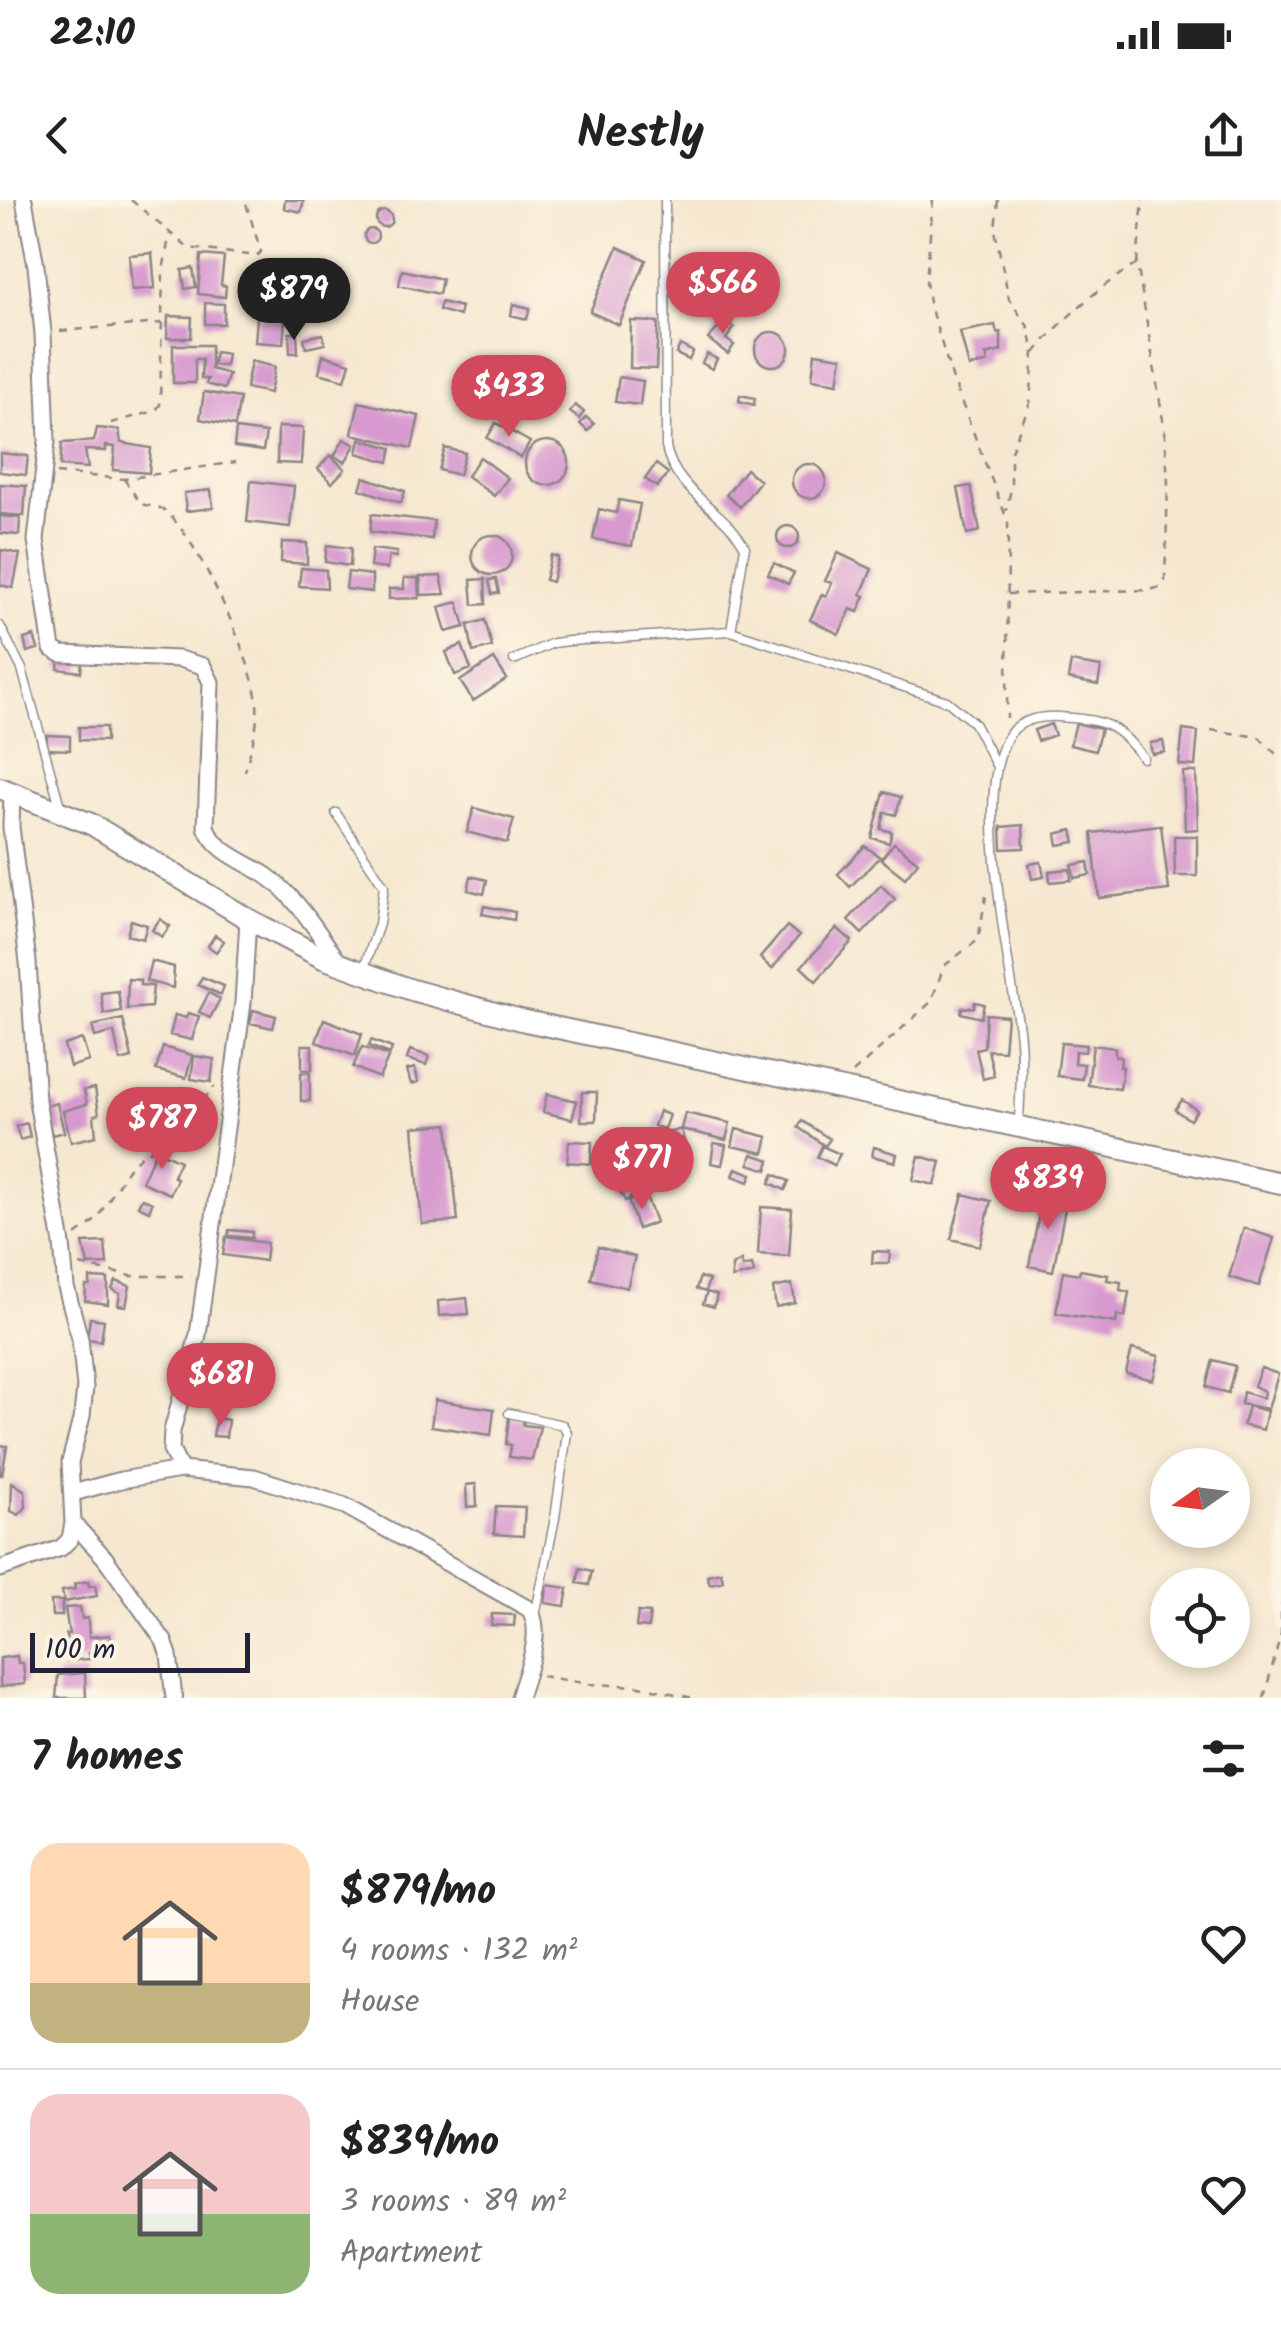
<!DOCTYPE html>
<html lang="en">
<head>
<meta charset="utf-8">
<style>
	body { margin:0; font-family:Kalam,sans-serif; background:#f2f2f2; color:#222; height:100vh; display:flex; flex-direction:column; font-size:38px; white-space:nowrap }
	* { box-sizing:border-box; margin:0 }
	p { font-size:32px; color:#767676 }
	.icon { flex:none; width:55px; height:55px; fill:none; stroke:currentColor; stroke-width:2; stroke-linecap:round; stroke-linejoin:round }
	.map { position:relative; height:1498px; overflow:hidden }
	.sheet { display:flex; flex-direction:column; background:#fff; flex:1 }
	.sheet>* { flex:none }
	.needle { width:65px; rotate:256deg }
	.buttons { position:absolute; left:1150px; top:1248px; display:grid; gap:20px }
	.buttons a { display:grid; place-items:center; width:100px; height:100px; border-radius:50%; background:#fff; box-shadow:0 5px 15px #0003; font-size:50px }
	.scale { position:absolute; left:30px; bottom:25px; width:220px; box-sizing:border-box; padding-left:10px; border:5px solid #22223b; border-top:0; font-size:28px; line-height:35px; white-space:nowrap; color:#22223b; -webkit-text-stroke:8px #fcf5e5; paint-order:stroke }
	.price { position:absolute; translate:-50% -85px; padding:0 22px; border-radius:35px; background:#d1495b; color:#fff; font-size:32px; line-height:65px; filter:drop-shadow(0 2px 5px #0008) }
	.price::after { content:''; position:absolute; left:50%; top:60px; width:30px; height:22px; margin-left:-15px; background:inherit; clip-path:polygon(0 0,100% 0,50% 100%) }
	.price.active { background:#222; color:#fff }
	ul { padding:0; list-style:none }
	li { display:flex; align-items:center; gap:30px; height:250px; padding:0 30px }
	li+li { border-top:2px solid #e0e0e0 }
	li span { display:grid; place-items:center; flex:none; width:280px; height:200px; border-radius:30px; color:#555 }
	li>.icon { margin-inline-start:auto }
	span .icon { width:120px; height:120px; fill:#fffc; stroke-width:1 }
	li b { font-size:42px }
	h2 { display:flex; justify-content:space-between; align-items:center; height:120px; padding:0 30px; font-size:42px }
	.status { display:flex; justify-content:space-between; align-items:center; height:70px; padding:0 50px; background:#fff; direction:ltr }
	.status svg { height:28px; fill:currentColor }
	header { display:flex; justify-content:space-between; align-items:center; height:130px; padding:0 30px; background:#fff; font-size:45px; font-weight:700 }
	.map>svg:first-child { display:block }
</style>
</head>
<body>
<div class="status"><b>22:10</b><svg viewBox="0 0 49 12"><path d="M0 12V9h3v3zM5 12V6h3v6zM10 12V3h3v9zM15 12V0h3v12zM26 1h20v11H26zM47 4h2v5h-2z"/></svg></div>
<header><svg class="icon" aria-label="back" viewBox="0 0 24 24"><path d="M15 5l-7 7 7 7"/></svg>Nestly<svg class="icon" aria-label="share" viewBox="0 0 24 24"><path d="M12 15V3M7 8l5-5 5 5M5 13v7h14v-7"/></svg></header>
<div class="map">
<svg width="1281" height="1498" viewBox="0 0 1281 1498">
	<rect width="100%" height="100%" fill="#fcf5e5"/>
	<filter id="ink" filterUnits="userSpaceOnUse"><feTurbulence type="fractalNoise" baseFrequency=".01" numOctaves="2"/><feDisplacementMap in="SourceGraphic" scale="20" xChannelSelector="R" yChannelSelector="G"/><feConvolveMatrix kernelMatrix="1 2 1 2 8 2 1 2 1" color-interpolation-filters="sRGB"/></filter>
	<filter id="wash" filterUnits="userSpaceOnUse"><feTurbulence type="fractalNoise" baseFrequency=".0048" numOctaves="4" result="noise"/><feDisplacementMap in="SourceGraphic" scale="40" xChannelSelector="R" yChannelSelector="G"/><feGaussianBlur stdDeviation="2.25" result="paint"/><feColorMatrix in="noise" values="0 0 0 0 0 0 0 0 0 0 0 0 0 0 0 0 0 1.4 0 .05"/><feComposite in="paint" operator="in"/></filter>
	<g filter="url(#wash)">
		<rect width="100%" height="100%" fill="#f6e8d0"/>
		<g id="blocks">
			<path fill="#d799cf" d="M285 0H304L301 12 284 8Z
				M376 19a8 8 0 1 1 16 0a8 8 0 1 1-16 0Z
				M364 36a7 7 0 1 1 14 0a7 7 0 1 1-14 0Z
				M618 47 646 60 619 125 590 112Z
				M152 53 155 88 132 90 129 55Z
				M201 55 224 57 221 85 226 86 225 97 198 94Z
				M263 64 291 66 290 80H286L285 90 261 88Z
				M193 68 196 87 185 89 182 70Z
				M402 70 442 79 439 94 399 85Z
				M292 94 294 105 258 113 255 102Z
				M441 102 461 107 459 116 439 110Z
				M205 103 224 104V124H205Z
				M513 104 530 108 527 119 511 115Z
				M168 116 192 117 191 138H167Z
				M257 117 285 119 283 144 255 142Z
				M631 121 658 122 656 169 630 168Z
				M725 121 734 128 726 139 734 145 728 154 708 139Z
				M995 125 997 133 1001 132V151L986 155 988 162 969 167 960 132Z
				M755 149a17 17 0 1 1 34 0a17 17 0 1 1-34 0Z
				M289 133H297L298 153H290Z
				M323 134 325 144 306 148 304 138Z
				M173 145H211V169L229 174 224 189 206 184 208 179H201L202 159H195V183H173Z
				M680 145 693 152 689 160 676 154Z
				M215 152 227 154 225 166 213 165Z
				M815 153 842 157 838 183 812 179Z
				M707 154 717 159 712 169 702 163Z
				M323 155 350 163 345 180 319 173Z
				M251 161 275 167 270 193 246 188Z
				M619 177 643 181 640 205 615 202Z
				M204 192 240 198 235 226 200 219Z
				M740 195 755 198 754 205 739 201Z
				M359 202 419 216 412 248 352 234Z
				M575 205 584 212 579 219 570 212Z
				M586 217 594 224 588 231 580 224Z
				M496 223 530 242 521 258 487 238Z
				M278 227 303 228 301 264 277 263Z
				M97 228 119 230 121 243 151 248 149 273 113 270 115 247 106 246V251L85 250 88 268 60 266 62 243 94 241Z
				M236 229 266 233 263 251 234 247Z
				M344 239 355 245 345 262 334 256Z
				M360 239 392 248 389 262 357 253Z
				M525 263a22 22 0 1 1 44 0a22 22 0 1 1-44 0Z
				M445 248 465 253 459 275 439 270Z
				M0 253 28 256 26 275 0 272Z
				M330 255 345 269 332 283 318 269Z
				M480 257 508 278 494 296 467 276Z
				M656 264 668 273 657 287 645 279Z
				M792 281a17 17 0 1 1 34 0a17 17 0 1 1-34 0Z
				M746 269 760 281 740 307 726 295Z
				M364 277 405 291 401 303 360 289Z
				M251 281 294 286 290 327 247 322Z
				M0 284 26 286 24 316 0 314Z
				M971 286 980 331 967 334 958 288Z
				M211 290 213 308 186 311 184 293Z
				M619 300 640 304 632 346 593 339 599 309 616 313Z
				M372 314 434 321 432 339 370 332Z
				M0 316 20 318 19 335 0 333Z
				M777 337a11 11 0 1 1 22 0a11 11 0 1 1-22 0Z
				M472 355a20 20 0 1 1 40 0a20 20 0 1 1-40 0Z
				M282 342 307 343V364L281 362Z
				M327 345 351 348 350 366 325 362Z
				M372 349 397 352 396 357 389 356 387 369 370 367Z
				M1 350 20 354 13 388 0 385Z
				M838 353 872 369 861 394 865 396 858 412 851 409 839 434 810 420 822 394 826 396 832 383 825 381Z
				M551 355 558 357 552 382 545 380Z
				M774 363 794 373 788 384 768 374Z
				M301 368 326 370 327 388 299 386Z
				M348 372 372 375V392L346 389Z
				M441 376 445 394 421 395 420 377Z
				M404 378H418L419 398 389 399V389H404Z
				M485 379 486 404 473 405 471 380Z
				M496 379 499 393 492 394 489 380Z
				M458 402 465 427 446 432 439 407Z
				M485 420 492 447 473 452 468 425Z
				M34 436 38 449 27 452 24 439Z
				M462 445 471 469 455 475 446 452Z
				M59 459 82 462 81 472 58 469Z
				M494 459 507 479 473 501 460 481Z
				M1071 462 1101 467 1098 485 1068 479Z
				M1076 523 1101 529 1095 551 1070 545Z
				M1051 524 1055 535 1038 541 1034 530Z
				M79 527H106V541L79 540Z
				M1183 530 1198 532 1195 566 1179 565Z
				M47 535 70 536V550L46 549Z
				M1163 541 1165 552 1152 554 1150 543Z
				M1183 572H1196L1198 629 1185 630Z
				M884 592 901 597 896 615 885 612 881 629 892 632 889 643 872 638Z
				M474 608 514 619 507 643 467 632Z
				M1023 625 1024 648 1002 649 1001 627Z
				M1161 625 1169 690 1099 698 1092 633Z
				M1072 630 1075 642 1058 645 1056 634Z
				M1174 636H1197V676H1175Z
				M894 643 918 662 905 678 881 659Z
				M865 646 880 657 850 687 838 674Z
				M1041 662 1044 677 1032 679 1029 664Z
				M1088 662 1090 675 1074 678 1072 665Z
				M1070 669 1071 680 1050 682 1049 671Z
				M471 676 487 680 484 694 468 690Z
				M881 685 895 699 862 734 848 720Z
				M484 706 515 712 514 720 482 714Z
				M160 719 170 726 162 737 152 730Z
				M131 720 147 725 143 739 127 735Z
				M787 726 799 736 772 769 760 758Z
				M837 728 852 741 816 781 801 767Z
				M215 735 224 741 216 752 208 746Z
				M151 761 174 767 173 788 146 781Z
				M202 777 224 786 221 795 198 785Z
				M128 779 140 780V785L153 786 151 807 127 809Z
				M118 791 121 811 104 814 101 793Z
				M209 793 220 799 210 818 199 812Z
				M975 802 984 804 981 818 961 813 962 808 974 807Z
				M253 810 276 816 273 828 250 823Z
				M188 813 199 816 192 840 170 835 175 815 186 818Z
				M986 814 1007 816 1004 851 988 850 994 876 983 879 976 849 984 847Z
				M123 819 132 858 120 861 114 832 95 837 92 826Z
				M324 819 362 834 355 856 316 842Z
				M82 839 89 861 70 867 64 845Z
				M371 840 392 848 390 854 369 846Z
				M1061 843 1086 845 1085 852 1075 851 1074 863 1084 864 1082 879 1057 876Z
				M302 845H312V870H302Z
				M1093 845 1115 848V856L1121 857 1120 867H1123L1120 889 1088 885Z
				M163 847 192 855 186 878 156 870Z
				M362 847 389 856 379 878 353 867Z
				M410 850 429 856 426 865 407 859Z
				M194 856 214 859 211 882 191 879Z
				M415 868 418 882 411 884 407 870Z
				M301 873H310V901H301Z
				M95 888 99 914 94 915 96 936 71 942 63 911 87 904 84 890Z
				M582 892H597L596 921H581Z
				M547 894 577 901 572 919 543 912Z
				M1182 900 1197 910 1190 920 1175 910Z
				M57 903 64 932 52 935 45 906Z
				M659 911 669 915 664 929 654 926Z
				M685 913 730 923 726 940 681 929Z
				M802 921 830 939 825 946 798 927Z
				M27 923 30 937 20 940 16 926Z
				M448 924 458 1021 422 1024 413 927Z
				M681 929 689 959 647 971 639 941Z
				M736 929 768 937 764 953 732 946Z
				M624 940 647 988 625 1001 621 993 624 992 610 962 614 960 609 948Z
				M569 941 592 942 591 964 567 962Z
				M714 943 726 945 722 965 711 963Z
				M822 946 840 954 834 965 817 957Z
				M874 947 897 954 895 962 872 956Z
				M156 950 180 961 173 976 177 979 170 994 142 982Z
				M752 954 770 960 767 970 749 964Z
				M919 956 941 962 935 985 913 980Z
				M736 968 752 974 749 982 733 976Z
				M774 974 789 981 785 990 770 983Z
				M1043 993 1067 998 1053 1071 1029 1066Z
				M645 994 656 1022 638 1029 628 1001Z
				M963 994 991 1001 980 1046 951 1039Z
				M142 998 152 1003 149 1011 138 1006Z
				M761 1007 792 1009 789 1056 758 1054Z
				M1244 1028 1274 1038 1259 1086 1229 1077Z
				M229 1030 252 1032V1038L228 1036Z
				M226 1037 267 1043 265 1061 223 1055Z
				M105 1042 107 1064 88 1065 83 1043Z
				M598 1047 635 1057 627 1088 591 1079Z
				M873 1051 890 1052 889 1063H872Z
				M741 1061 742 1067 752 1065 754 1073 732 1078V1066Z
				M1080 1070 1108 1075 1107 1080 1121 1082 1120 1090 1129 1092 1125 1117 1117 1115 1116 1123 1056 1113 1063 1071 1079 1074Z
				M700 1077 709 1080 705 1092 696 1089Z
				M90 1078 108 1079V1104L85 1101 86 1086H90Z
				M116 1081 130 1086 126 1106 118 1105 120 1094 112 1089Z
				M792 1084 795 1103 776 1107 773 1088Z
				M707 1092 717 1095 714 1107 703 1104Z
				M467 1098 469 1114 439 1116 438 1101Z
				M90 1118 104 1120 101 1141 87 1139Z
				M1132 1149 1159 1156 1153 1180 1126 1173Z
				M1213 1160 1235 1166 1228 1193 1206 1187Z
				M1261 1168 1278 1174 1268 1209 1241 1204 1243 1192 1263 1198 1264 1191 1254 1186Z
				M435 1200 494 1209 491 1235 431 1226Z
				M1248 1206 1267 1211 1263 1230 1243 1225Z
				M509 1217 524 1219 523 1225 540 1227 532 1260 509 1257 511 1245 506 1244Z
				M216 1218 228 1220 226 1237 213 1236Z
				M0 1245 7 1246 2 1275H0Z
				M12 1282 25 1291 26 1307 19 1315 11 1311Z
				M476 1284 477 1306 467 1307 466 1285Z
				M496 1306 525 1307 523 1336 494 1334Z
				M580 1368 592 1371 589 1385 577 1383Z
				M721 1372 723 1381 710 1384 707 1375Z
				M88 1381 89 1386 95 1385 97 1396 64 1402 62 1391 75 1389 74 1384Z
				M547 1385 568 1388 565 1406 545 1403Z
				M51 1401H62V1416H52Z
				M80 1407 82 1419 88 1418 89 1437 110 1435 111 1451 89 1453 90 1459 68 1461 66 1434H69L65 1408Z
				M638 1412 650 1413 648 1428 636 1427Z
				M492 1414 515 1415 514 1426 491 1425Z
				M17 1456 18 1463H23L25 1484 0 1487V1458Z
				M85 1473 86 1498H56L58 1475Z"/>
		</g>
	</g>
	<g filter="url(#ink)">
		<use href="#blocks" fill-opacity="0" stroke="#8c8586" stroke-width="2.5"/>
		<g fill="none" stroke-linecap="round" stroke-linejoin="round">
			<defs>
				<path id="service" d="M665 0 666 247C676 294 724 308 745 347L731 431
					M0 426 22 469 60 606
					M514 460 553 443 569 441 731 431 947 501 974 523 997 567
					M336 613 384 686 379 724 364 768
					M1019 922C1020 892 1023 861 1019 830 1010 763 971 589 1010 534 1020 519 1042 516 1059 517 1102 520 1116 522 1143 558
					M509 1213 563 1225 567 1233 555 1318 535 1416"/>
				<path id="minor" d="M24 0 36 66 43 133 47 241 36 340 52 449 61 454 179 459 203 466 211 482 206 627C216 653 245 661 267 676 297 697 318 733 339 762
					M248 719 243 803 198 1135 172 1231 171 1250 181 1270 254 1277 345 1306 529 1409C545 1432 526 1472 519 1498
					M73 1293 121 1280 181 1270
					M73 1323 105 1358 164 1441 169 1455 174 1498
					M0 1369 61 1348 70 1339 73 1323 70 1262 82 1216 85 1187 80 1139 66 1087 62 1044 37 901 28 762 11 627 12 592"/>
				<path id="secondary" d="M0 588 91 624 248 719 323 758 412 790 521 820 1281 983"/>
			</defs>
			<use href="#service" stroke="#8c8586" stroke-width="11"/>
			<use href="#minor" stroke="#8c8586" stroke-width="19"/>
			<use href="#secondary" stroke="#8c8586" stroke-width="24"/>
			<path stroke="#8c8586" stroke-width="2.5" stroke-dasharray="8 8" stroke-linecap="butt" d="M131 0 188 48 257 56 261 52 245 0
				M933 0 926 81 929 103 953 180 1008 322 1007 518
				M998 0 995 30 1009 99 1029 128 1034 154 1030 203 1011 251V289L1006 311
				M60 131 161 123
				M1035 153C1058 123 1104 82 1137 64
				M111 223 155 211 160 205 163 71 170 32
				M56 273 124 279 236 262
				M124 279 141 304C148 306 158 306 164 310 197 335 254 462 257 503 259 526 251 548 245 571
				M1008 394 1149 390 1161 387 1165 381 1168 284 1165 232 1137 63 1143 0
				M1211 530 1259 537 1281 559
				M853 873 931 802 944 766 978 740 986 696
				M76 1035 96 1020 128 969 142 955 191 928 197 921 202 901 215 886
				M80 1065 131 1076H191
				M541 1476 589 1484 640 1486 693 1498
				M1264 1498 1281 1433V1404"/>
			<use href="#service" stroke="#fff" stroke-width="8"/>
			<use href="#minor" stroke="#fff" stroke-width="15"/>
			<use href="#secondary" stroke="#fff" stroke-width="20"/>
		</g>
	</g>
</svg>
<div class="buttons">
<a><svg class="needle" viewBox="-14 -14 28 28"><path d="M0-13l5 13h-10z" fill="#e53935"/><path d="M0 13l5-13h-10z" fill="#767676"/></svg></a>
<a><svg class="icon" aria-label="locate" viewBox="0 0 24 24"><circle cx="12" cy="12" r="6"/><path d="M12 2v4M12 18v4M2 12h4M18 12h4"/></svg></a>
</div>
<div class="scale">100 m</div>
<b class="price" style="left:723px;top:137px">$566</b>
<b class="price active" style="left:294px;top:143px">$879</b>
<b class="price" style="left:509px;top:240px">$433</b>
<b class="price" style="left:162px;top:972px">$787</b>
<b class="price" style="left:642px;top:1012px">$771</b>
<b class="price" style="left:1048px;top:1032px">$839</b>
<b class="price" style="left:221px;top:1228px">$681</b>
</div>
<section class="sheet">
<h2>7 homes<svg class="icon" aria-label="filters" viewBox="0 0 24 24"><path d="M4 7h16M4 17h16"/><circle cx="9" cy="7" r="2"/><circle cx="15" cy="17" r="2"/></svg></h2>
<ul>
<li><span style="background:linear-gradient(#ffd9b3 70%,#c2b280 0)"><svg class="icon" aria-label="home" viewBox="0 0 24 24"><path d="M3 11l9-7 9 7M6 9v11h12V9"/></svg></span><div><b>$879/mo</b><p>4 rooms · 132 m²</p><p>House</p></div><svg class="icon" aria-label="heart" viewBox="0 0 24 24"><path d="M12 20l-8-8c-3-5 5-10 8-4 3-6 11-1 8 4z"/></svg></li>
<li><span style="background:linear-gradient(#f6c9c9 60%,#8fb573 0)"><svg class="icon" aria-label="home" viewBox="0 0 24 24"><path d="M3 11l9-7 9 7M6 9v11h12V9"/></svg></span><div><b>$839/mo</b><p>3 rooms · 89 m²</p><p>Apartment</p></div><svg class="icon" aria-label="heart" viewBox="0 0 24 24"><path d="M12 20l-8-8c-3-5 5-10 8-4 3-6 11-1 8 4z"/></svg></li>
</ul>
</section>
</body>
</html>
